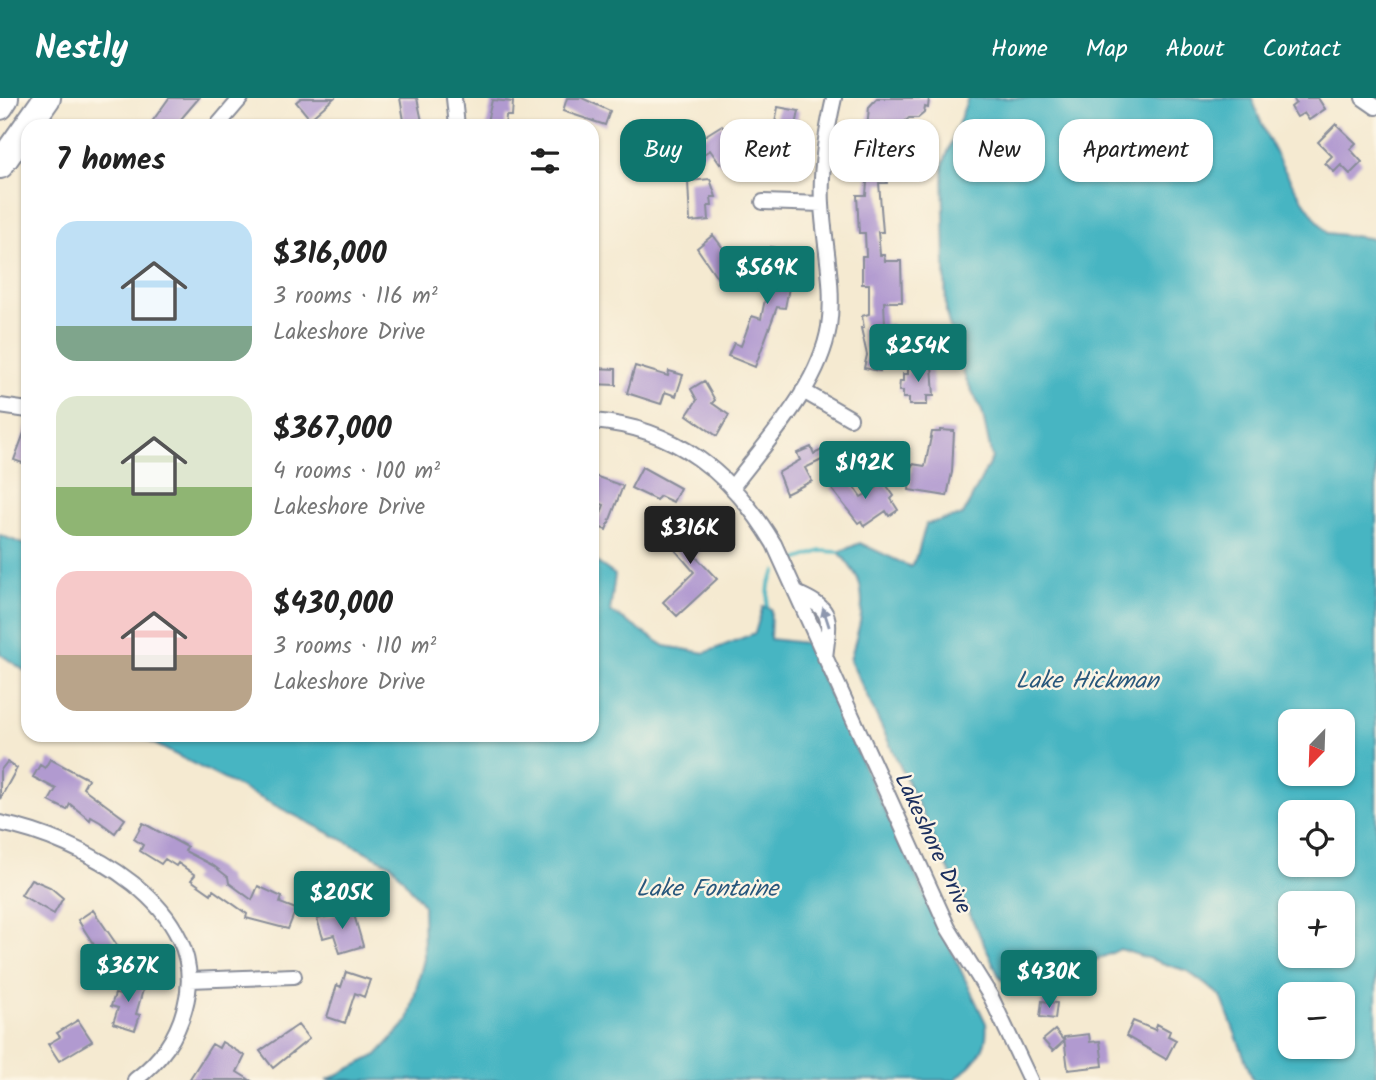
<!DOCTYPE html>
<html lang="en">
<head>
<meta charset="utf-8">
<style>
	body { margin:0; font-family:Kalam,sans-serif; background:#f6f6f6; color:#222; height:100vh; display:flex; flex-direction:column; font-size:26px; white-space:nowrap }
	* { box-sizing:border-box; margin:0 }
	p { font-size:23px; color:#767676 }
	.icon { flex:none; width:38px; height:38px; fill:none; stroke:currentColor; stroke-width:2; stroke-linecap:round; stroke-linejoin:round }
	.map { position:relative; flex:1; overflow:hidden }
	.drawer { position:absolute; left:21px; top:21px; width:578px; height:623px; display:flex; flex-direction:column; background:#fff; border-radius:21px; box-shadow:0 2px 5px #0004 }
	.drawer>* { flex:none }
	.banner { position:absolute; left:620px; top:21px; width:651px; height:63px; display:flex; gap:14px }
	.needle { width:46px; rotate:203deg }
	.buttons { position:absolute; left:1278px; top:611px; display:grid; gap:14px }
	.buttons a { display:grid; place-items:center; width:77px; height:77px; border-radius:14px; background:#fff; box-shadow:0 2px 5px #0004; font-size:35px }
	.price { position:absolute; translate:-50% -60px; padding:0 16px; border-radius:7px; background:#0f766e; color:#fff; font-size:23px; line-height:46px; filter:drop-shadow(0 2px 4px #0008) }
	.price::after { content:''; position:absolute; left:50%; top:42px; width:21px; height:16px; margin-left:-10px; background:inherit; clip-path:polygon(0 0,100% 0,50% 100%) }
	.price.active { background:#222; color:#fff }
	ul { padding:0; list-style:none }
	li { display:flex; align-items:center; gap:21px; height:175px; padding:0 35px }
	li span { display:grid; place-items:center; flex:none; width:196px; height:140px; border-radius:21px; color:#555 }
	li>.icon { margin-inline-start:auto }
	span .icon { width:84px; height:84px; fill:#fffc; stroke-width:1 }
	li b { font-size:30px }
	h2 { display:flex; justify-content:space-between; align-items:center; height:84px; padding:0 35px; font-size:30px }
	.pill { padding:0 24px; border-radius:21px; background:#fff; box-shadow:0 2px 5px #0004; font-size:24px; line-height:63px }
	.pill.active { background:#0f766e; color:#fff }
	header { display:flex; align-items:center; gap:42px; box-sizing:border-box; height:98px; padding:0 35px; background:#0f766e; color:#fff }
	header strong { font-size:33px }
	nav { display:flex; gap:38px; margin-inline-start:auto; font-size:24px }
	.map>svg:first-child { display:block }
</style>
</head>
<body>
<header>
<strong>Nestly</strong>
<nav><a>Home</a><a>Map</a><a>About</a><a>Contact</a></nav>
</header>
<div class="map">
<svg width="1376" height="982" viewBox="0 0 1376 982">
	<rect width="100%" height="100%" fill="#fcf5e5"/>
	<filter id="ink" filterUnits="userSpaceOnUse"><feTurbulence type="fractalNoise" baseFrequency=".0143" numOctaves="2"/><feDisplacementMap in="SourceGraphic" scale="14" xChannelSelector="R" yChannelSelector="G"/><feConvolveMatrix kernelMatrix="1 2 1 2 8 2 1 2 1" color-interpolation-filters="sRGB"/></filter>
	<filter id="wash" filterUnits="userSpaceOnUse"><feTurbulence type="fractalNoise" baseFrequency=".00686" numOctaves="4" result="noise"/><feDisplacementMap in="SourceGraphic" scale="28" xChannelSelector="R" yChannelSelector="G"/><feGaussianBlur stdDeviation="1.57" result="paint"/><feColorMatrix in="noise" values="0 0 0 0 0 0 0 0 0 0 0 0 0 0 0 0 0 1.4 0 .05"/><feComposite in="paint" operator="in"/></filter>
	<g filter="url(#wash)">
		<rect width="100%" height="100%" fill="#f5ead1"/>
		<path fill="#47b5c2" stroke="#317290" stroke-width="2" fill-rule="evenodd" d="M968 0H1252C1269 51 1294 93 1327 135L1376 141V982H1253L1221 898 1187 873 1120 851C1108 858 1092 862 1080 870 1046 892 1040 912 1000 880L850 562C857 536 868 508 858 481 854 472 845 462 839 454L860 445 911 469 918 455 926 426 963 417 992 360 982 313 959 267 946 214 943 67ZM1290 623H1342V676H1290ZM1290 714H1342V766H1290ZM1290 805H1342V858H1290ZM1290 896H1342V948H1290Z
			M0 437 28 448V575L0 556Z
			M592 461 615 477 610 513 665 548 705 555 755 535 763 508 771 511 770 541 805 545 986 925C990 952 973 965 955 982H327L377 957 408 923 424 861 423 806 392 767 137 637H592Z"/>
		<g fill="none" stroke-linecap="round" stroke-linejoin="round">
			<path stroke="#47b5c2" stroke-width="3.5" d="M796 462 821 453 839 454
				M767 508 769 486 776 473"/>
		</g>
		<g id="blocks">
			<path fill="#b19ad0" d="M169 0H199L175 28H149Z
				M301 0H334L310 21 296 4Z
				M400 0H417L423 28H405Z
				M567 0H582L610 13 605 27 563 13Z
				M877 0H929L928 10 925 9 924 15 918 20H909L903 25H878L876 48 897 52 893 77 888 76 887 85H879L883 134H878L880 157H884L885 163H901L902 204H884L885 227 891 226 893 239 887 240 889 252H885L880 273 864 270 867 257 861 230H864L862 218 869 216V186H862V158H866L865 135H859L857 97H866L869 58H858L859 42 866 43 869 9Z
				M1293 0H1318L1325 11 1309 22 1304 15 1297 19 1291 9 1296 5Z
				M492 2 513 4 512 18H506L505 28H486Z
				M778 9 799 13 790 59 769 55 773 34 765 33 766 24 775 25Z
				M1336 26 1356 45 1350 51 1362 64 1350 76 1341 67 1334 74 1325 65 1332 58 1318 44Z
				M722 27 740 52 720 66 710 52 699 59 690 47Z
				M710 81 716 99H711L712 108H708L709 122 690 124 688 83Z
				M713 137 729 158 724 162 734 175 721 185 697 150Z
				M771 149 794 154 791 168 793 169 785 210 777 209 755 269 728 258 734 245 741 248 752 218 761 221 769 182 759 180 762 165 768 166Z
				M908 266 932 267 934 298H927V307H909V300H903V293H899L900 283H903V276H908Z
				M635 268 668 278 669 273 683 277 676 298 665 294 661 306 627 295Z
				M592 270 616 271V287L592 286Z
				M704 283 715 302 712 305 729 317 717 338 687 317 697 302 691 291Z
				M27 327H28V367L14 362Z
				M940 332 954 333 952 374 947 398 909 392 912 366 925 368 932 334H940Z
				M811 349 814 356 822 352 826 360 805 370 812 383 786 396 778 375 800 362 797 355Z
				M642 369 680 390 673 404 660 398 656 402 631 390Z
				M592 377 623 388 606 432 596 428 604 407 592 402Z
				M847 379 861 399 885 385 894 398 891 401 898 412 889 418 886 413 864 428 861 423 858 425 831 390Z
				M683 422 696 437 707 428 715 438 695 458 717 481 677 518 663 504 694 474 665 440Z
				M50 661 88 681 83 690 125 721 115 735 100 724 91 719 90 722 70 706 67 712 49 703 56 691 33 679 40 667 45 670Z
				M7 664 17 670 0 701V673Z
				M143 725 187 749 185 753 214 768 228 779 229 785 252 802 258 788 282 799 280 805 296 811 288 831 246 820 247 816 213 792 211 796 191 782 195 777 178 765 176 768 165 761 161 766 140 753 143 747 134 741Z
				M31 781 50 789 63 800 54 816 21 797Z
				M93 812 119 850 103 861 78 822Z
				M353 813 363 848 340 855 334 837 323 840 317 821Z
				M346 874 370 882 364 899 355 895 345 925 327 919 337 887 341 889Z
				M126 880 145 885 136 916 140 917 135 932 113 925 118 910 111 908 115 896 121 897Z
				M1042 903 1057 905 1055 921 1040 919Z
				M78 922 92 943 59 963 48 946 60 939 57 935Z
				M1133 923 1155 932 1157 926 1170 933 1168 938 1176 942 1166 961 1126 938Z
				M298 927 309 941 273 970 260 953Z
				M1055 932 1064 943 1053 953 1043 942Z
				M1089 936 1090 944 1100 943 1103 968 1068 972 1064 939Z
				M222 944 245 958 237 974 250 982H189L212 946 219 950Z"/>
		</g>
	</g>
	<g filter="url(#ink)">
		<use href="#blocks" fill-opacity="0" stroke="#888c98" stroke-width="2"/>
		<g fill="none" stroke-linecap="round" stroke-linejoin="round">
			<defs>
				<path id="minor" d="M454 0 457 28
					M1363 0 1376 9
					M217 28 241 0
					M763 104 822 106
					M803 293 850 320
					M0 308 28 312
					M592 323C676 329 732 376 774 446L948 830 991 899 1030 982
					M733 388C768 341 819 289 829 229 835 188 824 147 822 106 820 71 826 35 834 0
					M796 495C836 512 829 521 825 560
					M0 725C80 741 213 809 185 909 177 940 161 962 135 982
					M190 882 294 878"/>
				<path id="motorway" d="M0 8 5 0
					M0 67 47 0"/>
			</defs>
			<use href="#minor" stroke="#888c98" stroke-width="18"/>
			<use href="#motorway" stroke="#888c98" stroke-width="30"/>
			<use href="#minor" stroke="#fff" stroke-width="14"/>
			<use href="#motorway" stroke="#fff" stroke-width="26"/>
		</g>
		<defs><path id="oneway-solid" d="M-6-.8H1V-3.2L6.5 0L1 3.2V.8H-6Z" transform="scale(1.75)"/></defs>
		<use fill="#8d97ae" href="#oneway-solid" transform="translate(826 519) rotate(-108)"/>
	</g>
	<g text-anchor="middle" stroke-width="5" stroke-linejoin="round" paint-order="stroke">
		<g font-size="23" fill="#1b2f5e" stroke="#fcf5e5">
			<text transform="translate(934 745) rotate(65)" y="8">Lakeshore Drive</text>
		</g>
		<g font-size="24" font-style="italic" fill="#28577c" stroke="#fcf5e5">
			<text x="1087" y="590">Lake Hickman</text>
			<text x="707" y="798">Lake Fontaine</text>
		</g>
	</g>
</svg>
<div class="buttons">
<a><svg class="needle" viewBox="-14 -14 28 28"><path d="M0-13l5 13h-10z" fill="#e53935"/><path d="M0 13l5-13h-10z" fill="#767676"/></svg></a>
<a><svg class="icon" aria-label="locate" viewBox="0 0 24 24"><circle cx="12" cy="12" r="6"/><path d="M12 2v4M12 18v4M2 12h4M18 12h4"/></svg></a>
<a>+</a>
<a>−</a>
</div>
<b class="price" style="left:767px;top:208px">$569K</b>
<b class="price" style="left:918px;top:286px">$254K</b>
<b class="price" style="left:865px;top:403px">$192K</b>
<b class="price active" style="left:690px;top:468px">$316K</b>
<b class="price" style="left:342px;top:833px">$205K</b>
<b class="price" style="left:128px;top:906px">$367K</b>
<b class="price" style="left:1049px;top:912px">$430K</b>
<div class="banner">
<a class="pill active">Buy</a>
<a class="pill">Rent</a>
<a class="pill">Filters</a>
<a class="pill">New</a>
<a class="pill">Apartment</a>
</div>
<section class="drawer">
<h2>7 homes<svg class="icon" aria-label="filters" viewBox="0 0 24 24"><path d="M4 7h16M4 17h16"/><circle cx="9" cy="7" r="2"/><circle cx="15" cy="17" r="2"/></svg></h2>
<ul>
<li><span style="background:linear-gradient(#bfe0f5 75%,#7fa58c 0)"><svg class="icon" aria-label="home" viewBox="0 0 24 24"><path d="M3 11l9-7 9 7M6 9v11h12V9"/></svg></span><div><b>$316,000</b><p>3 rooms · 116 m²</p><p>Lakeshore Drive</p></div></li>
<li><span style="background:linear-gradient(#dfe7d0 65%,#8fb573 0)"><svg class="icon" aria-label="home" viewBox="0 0 24 24"><path d="M3 11l9-7 9 7M6 9v11h12V9"/></svg></span><div><b>$367,000</b><p>4 rooms · 100 m²</p><p>Lakeshore Drive</p></div></li>
<li><span style="background:linear-gradient(#f6c9c9 60%,#b9a48a 0)"><svg class="icon" aria-label="home" viewBox="0 0 24 24"><path d="M3 11l9-7 9 7M6 9v11h12V9"/></svg></span><div><b>$430,000</b><p>3 rooms · 110 m²</p><p>Lakeshore Drive</p></div></li>
</ul>
</section>
</div>
</body>
</html>
